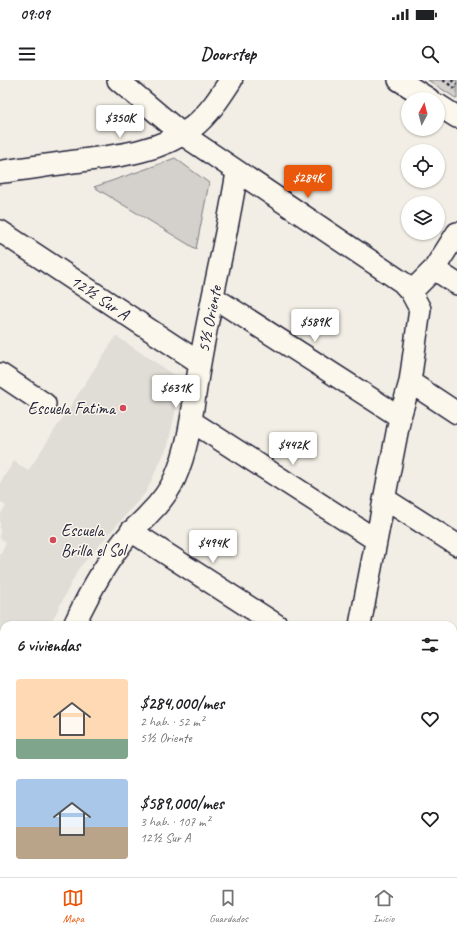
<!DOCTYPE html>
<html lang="es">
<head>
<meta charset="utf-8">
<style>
	body { margin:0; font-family:Caveat,sans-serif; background:#f2f2f2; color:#202124; height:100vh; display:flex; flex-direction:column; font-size:15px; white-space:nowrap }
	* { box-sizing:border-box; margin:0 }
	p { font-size:13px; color:#757577 }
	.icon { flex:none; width:22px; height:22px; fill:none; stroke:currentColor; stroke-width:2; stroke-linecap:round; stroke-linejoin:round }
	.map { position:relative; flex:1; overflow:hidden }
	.panel { position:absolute; left:0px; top:541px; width:457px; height:256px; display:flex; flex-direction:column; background:#fff; border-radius:12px 12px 0 0; box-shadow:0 1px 3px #0004 }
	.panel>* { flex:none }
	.needle { width:26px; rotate:7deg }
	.tools { position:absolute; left:401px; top:12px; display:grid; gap:8px }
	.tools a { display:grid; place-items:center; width:44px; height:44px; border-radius:50%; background:#fff; box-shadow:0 1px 3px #0004; font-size:20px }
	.price { position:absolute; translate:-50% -34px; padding:0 9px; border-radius:4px; background:#fff; color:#222; font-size:13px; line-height:26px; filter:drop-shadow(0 1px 2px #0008) }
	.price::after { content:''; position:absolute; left:50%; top:24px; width:12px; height:9px; margin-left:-6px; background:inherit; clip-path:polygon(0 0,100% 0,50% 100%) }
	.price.selected { background:#ea580c; color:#fff }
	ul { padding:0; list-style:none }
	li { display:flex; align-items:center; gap:12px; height:100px; padding:0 16px }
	li span { display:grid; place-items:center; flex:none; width:112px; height:80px; border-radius:4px; color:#555 }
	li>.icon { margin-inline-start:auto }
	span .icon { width:48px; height:48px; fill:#fffc; stroke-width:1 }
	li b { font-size:17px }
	h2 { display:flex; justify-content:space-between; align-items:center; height:48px; padding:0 16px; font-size:17px }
	.status { display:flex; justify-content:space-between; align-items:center; height:28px; padding:0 20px; background:#fff; direction:ltr }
	.status svg { height:11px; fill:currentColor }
	header { display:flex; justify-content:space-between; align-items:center; height:52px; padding:0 16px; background:#fff; font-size:18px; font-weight:600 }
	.tabs { display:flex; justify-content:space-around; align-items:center; height:56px; border-top:1px solid #e0e0e0; background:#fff; font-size:11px; color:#757577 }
	.tabs a { display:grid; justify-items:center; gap:2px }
	.tabs .selected { color:#ea580c }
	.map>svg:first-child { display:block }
</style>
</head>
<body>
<div class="status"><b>09:09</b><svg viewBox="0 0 49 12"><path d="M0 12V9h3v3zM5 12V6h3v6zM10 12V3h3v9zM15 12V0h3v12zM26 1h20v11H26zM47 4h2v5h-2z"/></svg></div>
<header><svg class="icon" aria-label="menu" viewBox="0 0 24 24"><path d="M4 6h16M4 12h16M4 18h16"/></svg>Doorstep<svg class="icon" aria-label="search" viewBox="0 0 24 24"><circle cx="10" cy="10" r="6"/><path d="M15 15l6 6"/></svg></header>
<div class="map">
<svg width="457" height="797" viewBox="0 0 457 797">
	<rect width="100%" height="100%" fill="#f2eee5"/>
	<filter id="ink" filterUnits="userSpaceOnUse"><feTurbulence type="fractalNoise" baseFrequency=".025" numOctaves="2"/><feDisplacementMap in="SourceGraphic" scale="8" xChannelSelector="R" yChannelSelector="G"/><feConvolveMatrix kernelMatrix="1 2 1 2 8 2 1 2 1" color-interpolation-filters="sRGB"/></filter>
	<g filter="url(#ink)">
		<path fill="#e0dcd6" d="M116 256 182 300 168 365 146 412 79 488 50 545H4V568L0 566V475L6 462 0 458V435L6 426 0 422V403L14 381 28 391Z"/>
		<path fill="#d4d1cc" stroke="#7b7a84" d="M428 0H457V19Z
			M175 78 209 103 196 169 94 107 146 89Z
			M4 786V793H48V797H0V792Z"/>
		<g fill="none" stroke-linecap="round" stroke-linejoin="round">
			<defs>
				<path id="minor" d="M118 0 182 54 402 202 411 212 420 229 410 302 400 337 360 545
					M399 0 429 19
					M438 25 457 37
					M0 151 200 283
					M434 189 457 204
					M411 212 434 189 457 153
					M213 217 400 337
					M0 294 45 324
					M410 302 457 333
					M191 341 376 460
					M385 419 457 465
					M131 451 277 545
					M74 545C88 515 109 477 131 452 136 446 143 441 148 435 159 424 169 412 175 398 191 362 193 321 200 283 211 219 227 156 237 92
					M0 575 4 577
					M453 602 457 605
					M0 706H4
					M453 770 457 773
					M227 793 235 797
					M68 797V793"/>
				<path id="major" d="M0 92C26 88 52 85 78 81 118 76 160 72 193 47 209 34 220 17 231 0"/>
			</defs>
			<use href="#minor" stroke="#22223b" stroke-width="24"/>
			<use href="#major" stroke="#22223b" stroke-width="25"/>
			<path stroke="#22223b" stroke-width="2.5" stroke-dasharray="3 3" stroke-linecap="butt" d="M443 0 457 10
				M451 0 457 4"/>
			<use href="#minor" stroke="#fbf7ec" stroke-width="21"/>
			<use href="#major" stroke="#fbf7ec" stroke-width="22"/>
		</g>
	</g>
	<g fill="#d1495b" stroke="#fbf7ec" stroke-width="1.5">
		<circle cx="123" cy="328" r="4"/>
		<circle cx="53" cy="460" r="4"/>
	</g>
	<g text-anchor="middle" stroke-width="3" stroke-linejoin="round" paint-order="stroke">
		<g font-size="17" fill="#22223b" stroke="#fbf7ec">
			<text transform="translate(100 217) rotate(34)" y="6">12½ Sur A</text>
			<text transform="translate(209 239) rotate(-79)" y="6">5½ Oriente</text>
		</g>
		<g font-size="17" fill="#22223b" stroke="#fbf7ec" text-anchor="end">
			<text x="115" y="334">Escuela Fatima</text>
			<text x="61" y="456" text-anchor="start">Escuela<tspan x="61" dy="20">Brilla el Sol</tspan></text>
		</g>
	</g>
</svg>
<div class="tools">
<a><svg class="needle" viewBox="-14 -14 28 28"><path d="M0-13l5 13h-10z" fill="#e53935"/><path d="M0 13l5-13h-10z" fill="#757577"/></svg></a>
<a><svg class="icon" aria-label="locate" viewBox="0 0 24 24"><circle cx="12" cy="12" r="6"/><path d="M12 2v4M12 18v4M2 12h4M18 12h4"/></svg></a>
<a><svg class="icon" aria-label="layers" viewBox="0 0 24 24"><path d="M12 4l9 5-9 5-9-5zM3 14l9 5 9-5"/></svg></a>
</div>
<b class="price" style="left:120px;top:59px">$350K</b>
<b class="price selected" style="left:308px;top:119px">$284K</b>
<b class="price" style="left:315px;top:263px">$589K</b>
<b class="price" style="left:176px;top:329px">$631K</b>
<b class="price" style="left:293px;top:386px">$442K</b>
<b class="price" style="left:213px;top:484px">$494K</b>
<section class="panel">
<h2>6 viviendas<svg class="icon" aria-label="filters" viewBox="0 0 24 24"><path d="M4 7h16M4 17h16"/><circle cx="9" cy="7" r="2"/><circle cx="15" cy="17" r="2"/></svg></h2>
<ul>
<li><span style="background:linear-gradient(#ffd9b3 75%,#7fa58c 0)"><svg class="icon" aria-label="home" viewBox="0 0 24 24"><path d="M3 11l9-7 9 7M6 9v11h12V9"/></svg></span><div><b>$284,000/mes</b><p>2 hab. · 52 m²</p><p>5½ Oriente</p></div><svg class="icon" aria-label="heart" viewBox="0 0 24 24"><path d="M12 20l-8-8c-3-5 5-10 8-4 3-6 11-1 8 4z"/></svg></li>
<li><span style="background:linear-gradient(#a9c7e8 60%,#b9a48a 0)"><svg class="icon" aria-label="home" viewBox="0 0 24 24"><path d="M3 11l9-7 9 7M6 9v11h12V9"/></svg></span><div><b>$589,000/mes</b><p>3 hab. · 107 m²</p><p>12½ Sur A</p></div><svg class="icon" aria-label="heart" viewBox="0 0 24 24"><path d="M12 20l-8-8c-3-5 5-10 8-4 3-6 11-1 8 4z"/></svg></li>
</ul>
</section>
</div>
<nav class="tabs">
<a class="selected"><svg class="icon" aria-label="map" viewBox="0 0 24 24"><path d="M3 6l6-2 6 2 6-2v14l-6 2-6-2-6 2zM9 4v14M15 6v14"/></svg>Mapa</a>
<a><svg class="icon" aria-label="saved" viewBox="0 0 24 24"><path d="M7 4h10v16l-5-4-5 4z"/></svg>Guardados</a>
<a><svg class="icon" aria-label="home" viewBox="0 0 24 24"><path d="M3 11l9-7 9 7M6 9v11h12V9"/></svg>Inicio</a>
</nav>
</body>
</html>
